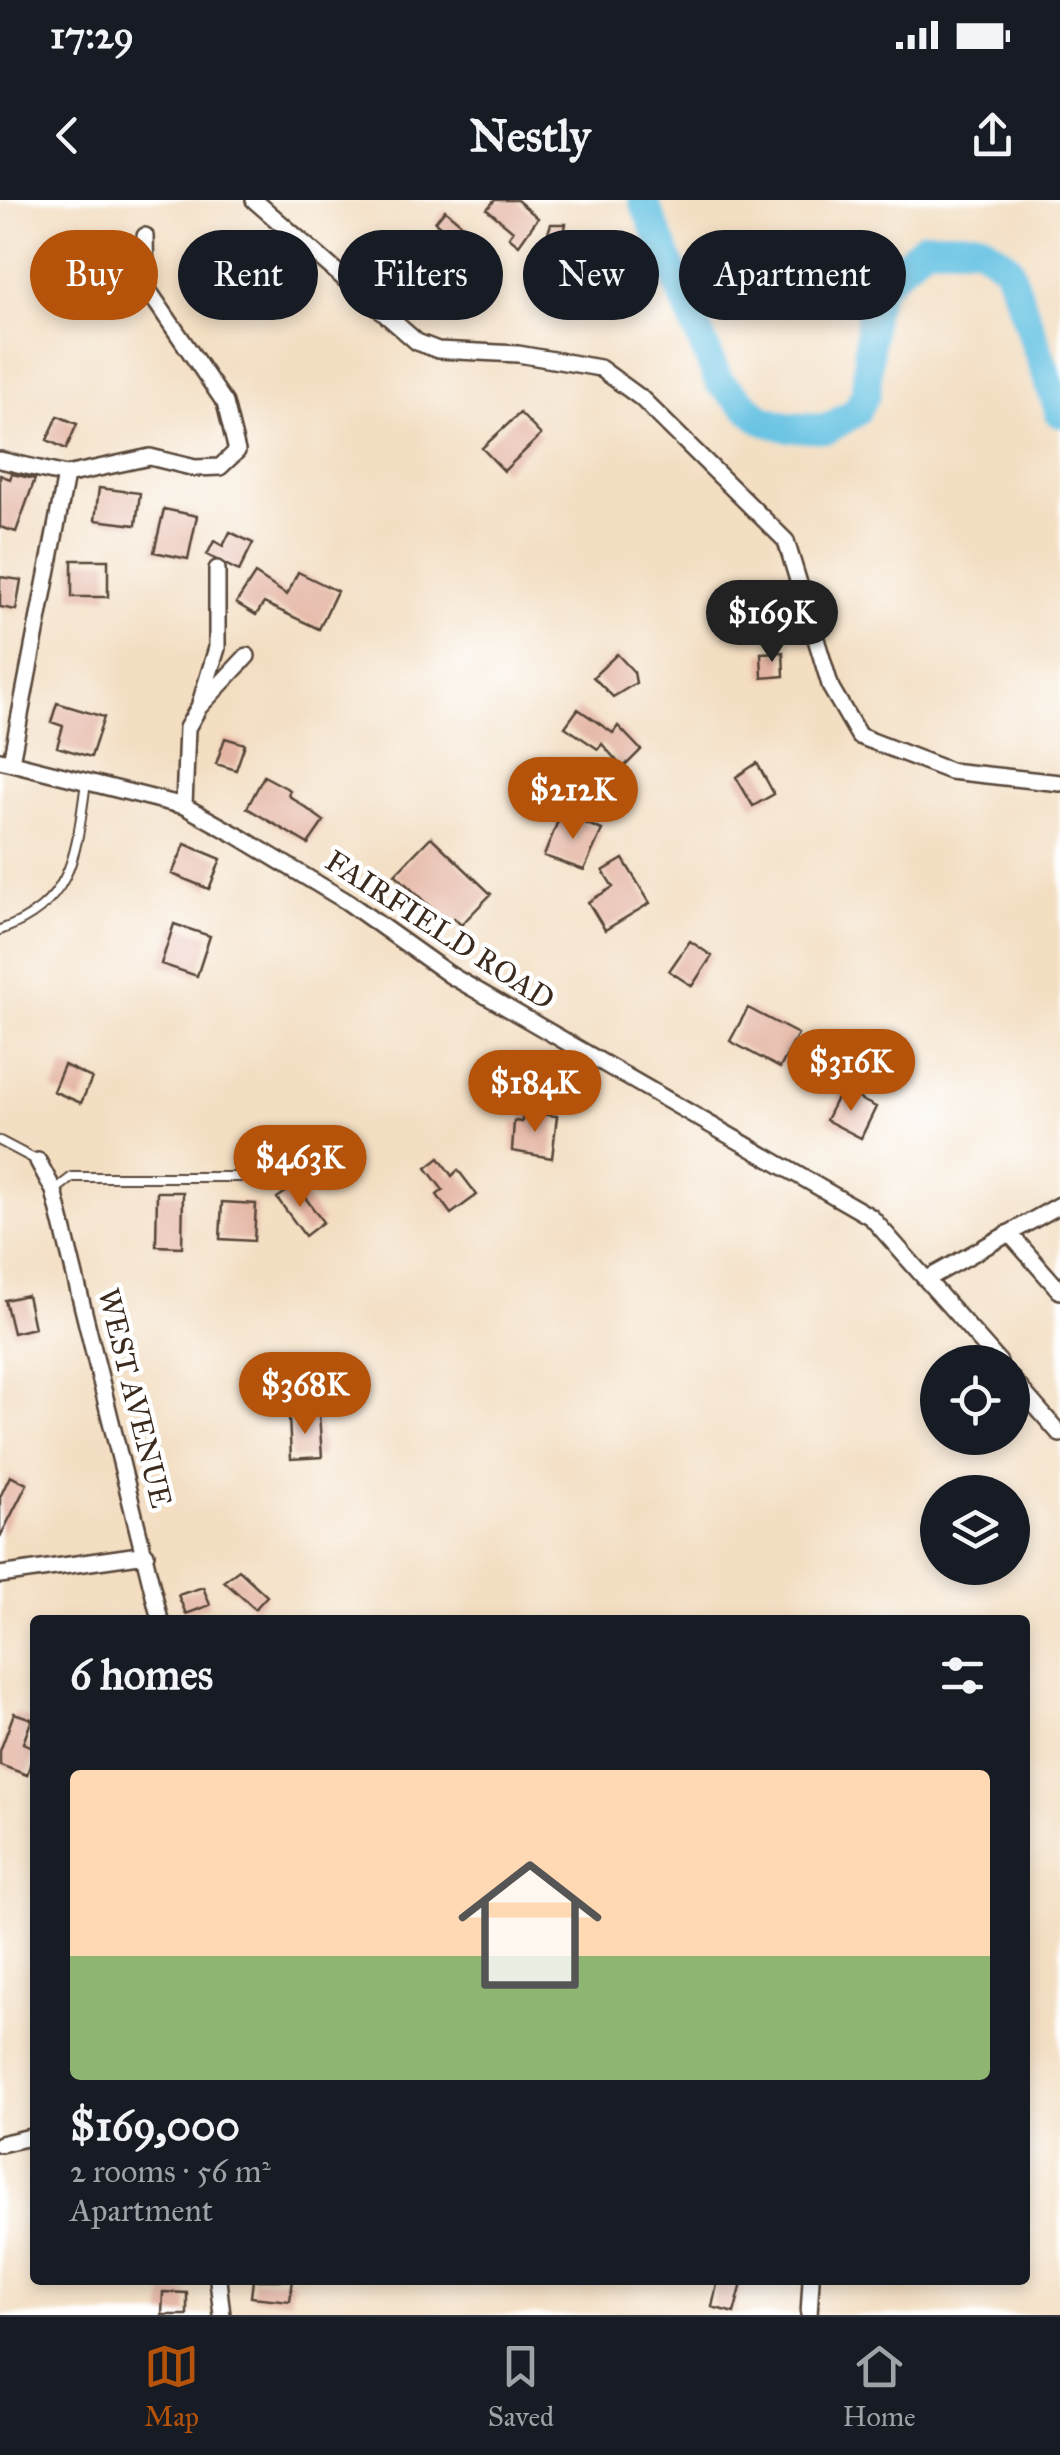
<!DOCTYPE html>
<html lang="en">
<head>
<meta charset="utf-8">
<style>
	body { margin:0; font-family:"IM FELL Great Primer",serif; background:#20242c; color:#f1f3f6; height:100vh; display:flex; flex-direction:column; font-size:38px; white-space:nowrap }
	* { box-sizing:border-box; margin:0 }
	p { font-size:32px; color:#9ea1a6 }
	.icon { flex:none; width:55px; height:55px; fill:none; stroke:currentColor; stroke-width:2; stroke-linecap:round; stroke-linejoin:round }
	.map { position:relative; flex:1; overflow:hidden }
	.details { position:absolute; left:30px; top:1415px; width:1000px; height:670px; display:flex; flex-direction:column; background:#171b24; border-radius:10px; box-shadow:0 5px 15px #0003 }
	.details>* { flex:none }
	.banner { position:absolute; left:30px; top:30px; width:1000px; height:90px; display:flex; gap:20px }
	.tools { position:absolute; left:920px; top:1145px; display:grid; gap:20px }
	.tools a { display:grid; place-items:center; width:110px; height:110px; border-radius:50%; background:#171b24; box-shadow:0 5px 15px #0003; font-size:50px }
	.price { position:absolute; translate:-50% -85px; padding:0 22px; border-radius:35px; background:#b45309; color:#fff; font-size:32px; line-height:65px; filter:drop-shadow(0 2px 5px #0008) }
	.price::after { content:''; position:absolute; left:50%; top:60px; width:30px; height:22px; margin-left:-15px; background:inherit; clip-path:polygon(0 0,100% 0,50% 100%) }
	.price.active { background:#222; color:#fff }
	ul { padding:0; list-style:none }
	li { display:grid; align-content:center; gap:20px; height:530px; padding:0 40px }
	li span { display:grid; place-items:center; height:310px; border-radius:10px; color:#555 }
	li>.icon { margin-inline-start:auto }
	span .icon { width:180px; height:180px; fill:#fffc; stroke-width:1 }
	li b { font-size:42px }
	h2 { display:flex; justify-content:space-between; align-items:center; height:120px; padding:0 40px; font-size:42px }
	.pill { padding:0 35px; border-radius:45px; background:#171b24; box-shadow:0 5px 15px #0003; font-size:35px; line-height:90px }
	.pill.active { background:#b45309; color:#fff }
	.status { display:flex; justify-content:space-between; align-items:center; height:70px; padding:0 50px; background:#171b24; direction:ltr }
	.status svg { height:28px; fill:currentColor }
	header { display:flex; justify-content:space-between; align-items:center; height:130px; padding:0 40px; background:#171b24; font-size:45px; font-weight:700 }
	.menu { display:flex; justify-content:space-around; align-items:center; height:140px; border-top:2px solid #363941; background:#171b24; font-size:28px; color:#9ea1a6 }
	.menu a { display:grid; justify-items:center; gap:5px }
	.menu .active { color:#b45309 }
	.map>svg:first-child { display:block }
</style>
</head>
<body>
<div class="status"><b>17:29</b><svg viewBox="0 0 49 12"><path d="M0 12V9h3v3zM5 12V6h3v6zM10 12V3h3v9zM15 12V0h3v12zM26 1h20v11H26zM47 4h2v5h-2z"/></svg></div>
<header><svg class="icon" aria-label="back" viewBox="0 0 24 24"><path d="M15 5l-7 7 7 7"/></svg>Nestly<svg class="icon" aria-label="share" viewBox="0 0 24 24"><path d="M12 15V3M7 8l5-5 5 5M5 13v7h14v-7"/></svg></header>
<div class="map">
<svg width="1060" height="2115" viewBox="0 0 1060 2115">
	<rect width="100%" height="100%" fill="#fff"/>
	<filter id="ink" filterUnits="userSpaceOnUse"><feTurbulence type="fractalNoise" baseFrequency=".01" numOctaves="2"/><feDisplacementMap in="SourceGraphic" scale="20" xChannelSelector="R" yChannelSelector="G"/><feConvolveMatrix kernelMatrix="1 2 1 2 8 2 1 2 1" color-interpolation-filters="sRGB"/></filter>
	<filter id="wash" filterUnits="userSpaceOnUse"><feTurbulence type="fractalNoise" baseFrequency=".0048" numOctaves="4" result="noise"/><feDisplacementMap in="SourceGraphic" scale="40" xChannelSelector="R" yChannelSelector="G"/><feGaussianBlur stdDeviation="2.25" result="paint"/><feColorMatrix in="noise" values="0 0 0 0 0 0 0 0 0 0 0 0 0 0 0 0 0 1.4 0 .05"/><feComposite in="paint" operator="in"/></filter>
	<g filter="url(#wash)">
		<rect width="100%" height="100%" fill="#f3dec2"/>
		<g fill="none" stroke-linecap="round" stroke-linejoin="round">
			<path stroke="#64c1e2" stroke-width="30" d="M643 0 719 182 762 220 786 227 827 229 856 212 866 193 871 112 880 86 925 45H979L1008 66 1060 213"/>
		</g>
		<g id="blocks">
			<path fill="#e4b4a2" d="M495 0H517L538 18 519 45 509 37 513 31 487 9Z
				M445 10 489 47 474 62 459 48 452 56 438 45 448 32 435 22Z
				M551 24H566L559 56 542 50Z
				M520 213 541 235 504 271 482 248Z
				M58 216 77 224 66 249 47 240Z
				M12 274 35 279 16 332 0 327V275L10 279Z
				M99 288 140 293 136 325 95 320Z
				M164 309 197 316 188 359 154 352Z
				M230 332 253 343 239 371 207 355 214 341 223 346Z
				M72 360H108V397H72Z
				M298 372 337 391 319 429 264 403 256 415 236 403 255 374 287 395Z
				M0 377 21 380 16 410 0 407Z
				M783 452 784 476 762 478 761 453Z
				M617 454 634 472 636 483 613 497 593 477Z
				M57 503 104 517 91 557 57 547 63 526 51 522Z
				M578 509 613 533 618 526 641 550 623 568 602 544 598 549 565 527Z
				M225 538 245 544 236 570 216 564Z
				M757 563 774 594 753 606 736 577Z
				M264 576 290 590 288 595 324 621 308 644 247 608Z
				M561 613 602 630 584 670 544 656Z
				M431 637 491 694 461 725 454 718 448 724 395 674Z
				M185 644 221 659 209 689 172 674Z
				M623 659 650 703 605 730 588 702 613 687 603 671Z
				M174 724 210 736 197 776 161 764Z
				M690 741 712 756 692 786 669 771Z
				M748 808 798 834 780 868 730 841Z
				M64 865 92 878 81 903 53 891Z
				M841 890 876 907 861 938 826 920Z
				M523 912 557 916 552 958 512 951 514 921 522 922Z
				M439 958 452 976 458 970 477 995 451 1014 437 995 443 990 426 968Z
				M296 985 323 1022 305 1036 277 998Z
				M157 992H183L182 1047 156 1046Z
				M222 1002 256 1004 254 1041 220 1039Z
				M27 1095 34 1128 13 1133 5 1100Z
				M319 1214 322 1257 291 1259 289 1216Z
				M10 1276 27 1284 0 1337V1297Z
				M239 1370 267 1396 255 1409 224 1381Z
				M203 1387 210 1405 186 1414 178 1395Z
				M14 1513 32 1519 23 1543 35 1548 27 1575 0 1565V1551Z
				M253 2080H293L290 2101 251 2097Z
				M718 2080H743L734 2113 712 2107Z
				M163 2092 187 2093V2115H162Z"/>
		</g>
	</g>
	<g filter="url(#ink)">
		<use href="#blocks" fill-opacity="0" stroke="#574537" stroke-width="2.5"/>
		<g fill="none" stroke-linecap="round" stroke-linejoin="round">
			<defs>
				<path id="lane" d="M0 730C74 704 76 653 86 582
					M0 941 38 961
					M54 991 72 977H240"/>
				<path id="street" d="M254 0 417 142 438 150 518 154 600 168 641 198 786 341 831 488 859 536 950 571 1060 583
					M0 260 66 275 11 562
					M66 275 150 257 195 268 220 267 237 251 225 203 146 87 145 36
					M199 507 247 456
					M0 560 184 606 238 636 346 701 450 775 871 1017 999 1162
					M184 606 187 528 199 507 217 448V369
					M38 961 54 991 160 1420
					M1009 1033 1060 1091
					M927 1079 1060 1005
					M1012 1179 1060 1234
					M0 1375 146 1354
					M0 1944 35 1936
					M218 2080 222 2115
					M809 2115 811 2080"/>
			</defs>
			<use href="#lane" stroke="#574537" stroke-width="12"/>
			<use href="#street" stroke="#574537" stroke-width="20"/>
			<use href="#lane" stroke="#fff" stroke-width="8"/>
			<use href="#street" stroke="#fff" stroke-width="15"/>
		</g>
	</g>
	<g text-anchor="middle" stroke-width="9" stroke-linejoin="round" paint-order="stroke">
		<g font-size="30" fill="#3b2a1e" stroke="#fff">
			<text transform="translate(440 730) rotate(33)" y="10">FAIRFIELD ROAD</text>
			<text transform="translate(135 1198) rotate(76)" y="10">WEST AVENUE</text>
		</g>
	</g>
</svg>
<div class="tools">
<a><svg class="icon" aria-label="locate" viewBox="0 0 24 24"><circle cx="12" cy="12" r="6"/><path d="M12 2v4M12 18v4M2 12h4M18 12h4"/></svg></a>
<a><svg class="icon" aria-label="layers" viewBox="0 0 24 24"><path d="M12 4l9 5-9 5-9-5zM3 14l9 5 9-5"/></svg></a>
</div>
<b class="price active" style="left:772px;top:465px">$169K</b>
<b class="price" style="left:573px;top:642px">$212K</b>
<b class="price" style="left:851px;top:914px">$316K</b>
<b class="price" style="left:535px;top:935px">$184K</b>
<b class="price" style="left:300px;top:1010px">$463K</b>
<b class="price" style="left:305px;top:1237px">$368K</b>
<div class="banner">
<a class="pill active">Buy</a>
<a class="pill">Rent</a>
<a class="pill">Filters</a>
<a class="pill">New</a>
<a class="pill">Apartment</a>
</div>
<section class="details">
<h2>6 homes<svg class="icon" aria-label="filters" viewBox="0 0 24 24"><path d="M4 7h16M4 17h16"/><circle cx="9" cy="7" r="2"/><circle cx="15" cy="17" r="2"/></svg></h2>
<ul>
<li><span style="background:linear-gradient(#ffd9b3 60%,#8fb573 0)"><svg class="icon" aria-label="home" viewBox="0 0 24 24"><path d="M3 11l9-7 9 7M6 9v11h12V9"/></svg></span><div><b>$169,000</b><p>2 rooms · 56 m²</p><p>Apartment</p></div></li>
</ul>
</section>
</div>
<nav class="menu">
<a class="active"><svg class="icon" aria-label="map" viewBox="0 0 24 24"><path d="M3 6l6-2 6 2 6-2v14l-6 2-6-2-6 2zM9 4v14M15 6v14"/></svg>Map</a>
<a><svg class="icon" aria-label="saved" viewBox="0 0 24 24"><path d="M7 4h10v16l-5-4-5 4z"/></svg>Saved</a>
<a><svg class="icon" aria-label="home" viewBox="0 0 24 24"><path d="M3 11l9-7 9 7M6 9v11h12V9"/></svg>Home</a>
</nav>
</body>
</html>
